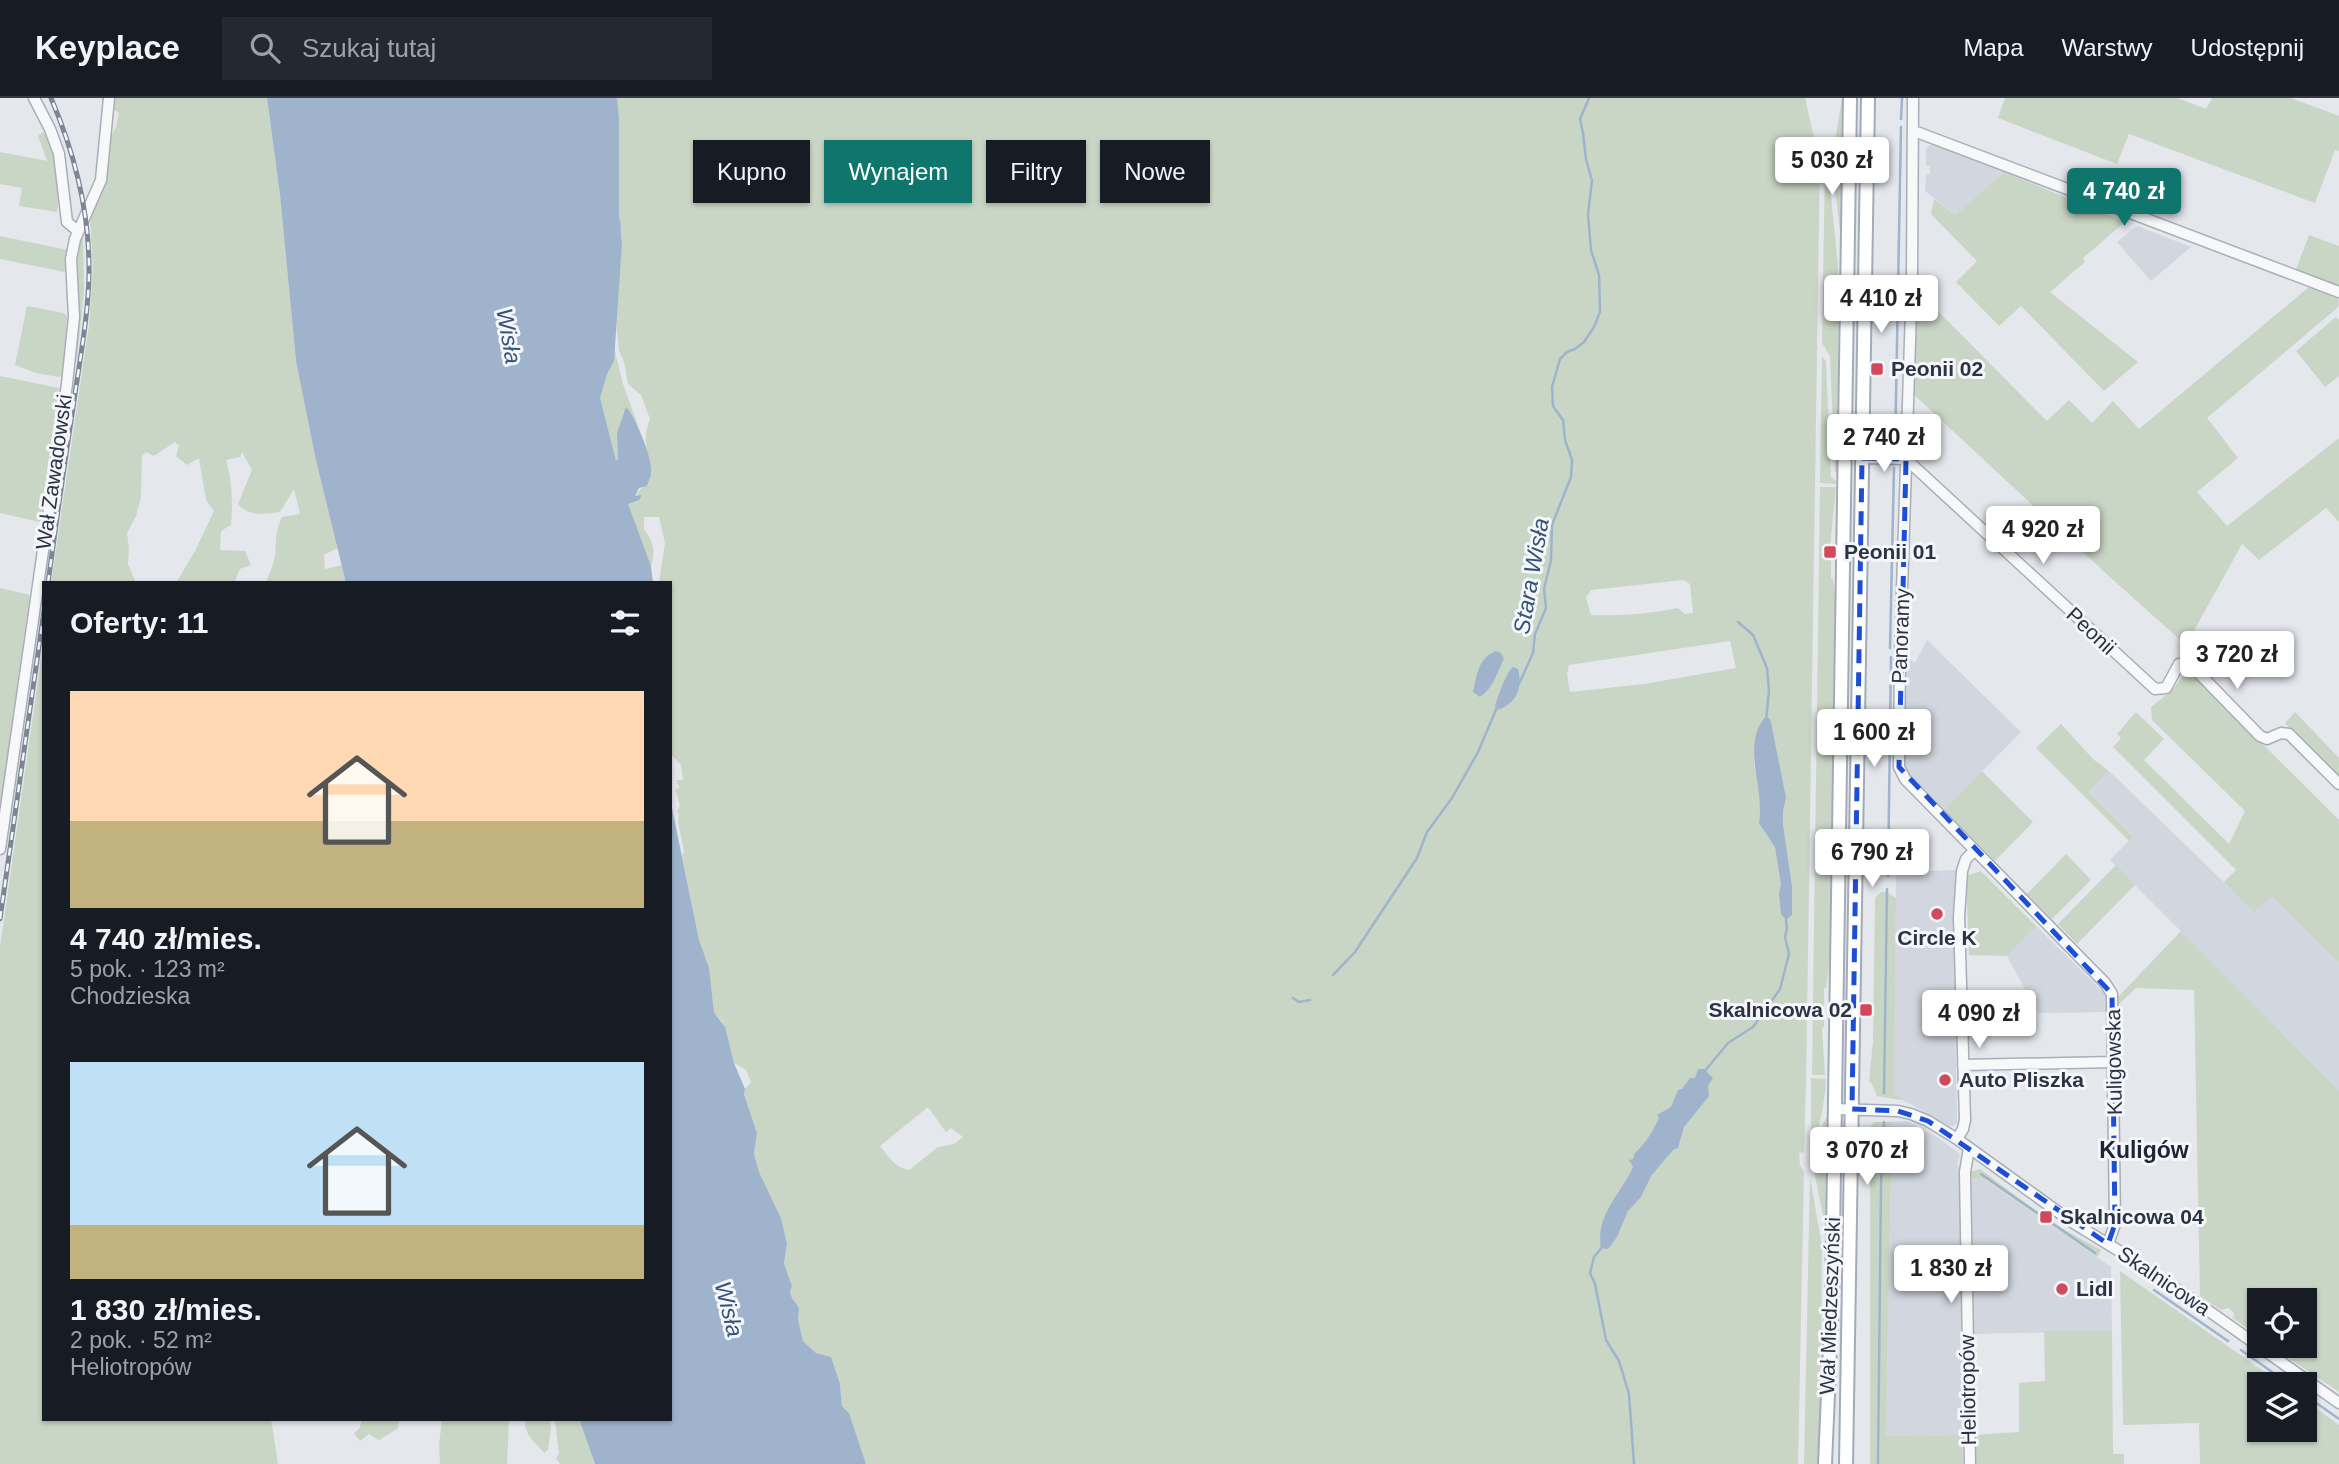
<!DOCTYPE html>
<html lang="pl">
<head>
<meta charset="utf-8">
<style>
	body { margin:0; font-family:Arial,sans-serif; background:#242831; color:#f1f3f6; height:100vh; display:flex; flex-direction:column; font-size:26px; white-space:nowrap }
	* { box-sizing:border-box; margin:0 }
	p { font-size:23px; color:#9ea1a6 }
	.icon { flex:none; width:38px; height:38px; fill:none; stroke:currentColor; stroke-width:2; stroke-linecap:round; stroke-linejoin:round }
	.map { position:relative; flex:1; overflow:hidden }
	.drawer { position:absolute; left:42px; top:483px; width:630px; height:840px; display:flex; flex-direction:column; background:#171b24; border-radius:0px; box-shadow:0 2px 5px #0004 }
	.drawer>* { flex:none }
	.top-card { position:absolute; left:693px; top:42px; width:665px; height:63px; display:flex; gap:14px }
	.controls { position:absolute; left:2247px; top:1190px; display:grid; gap:14px }
	.controls a { display:grid; place-items:center; width:70px; height:70px; border-radius:0px; background:#171b24; box-shadow:0 2px 5px #0004; font-size:35px }
	.price { position:absolute; translate:-50% -60px; padding:0 16px; border-radius:7px; background:#fff; color:#222; font-size:23px; line-height:46px; filter:drop-shadow(0 2px 4px #0008) }
	.price::after { content:''; position:absolute; left:50%; top:42px; width:21px; height:16px; margin-left:-10px; background:inherit; clip-path:polygon(0 0,100% 0,50% 100%) }
	.price.current { background:#0f766e; color:#fff }
	ul { padding:0; list-style:none }
	li { display:grid; align-content:center; gap:14px; height:371px; padding:0 28px }
	li span { display:grid; place-items:center; height:217px; border-radius:0px; color:#555 }
	li>.icon { margin-inline-start:auto }
	span .icon { width:126px; height:126px; fill:#fffc; stroke-width:1 }
	li b { font-size:30px }
	h2 { display:flex; justify-content:space-between; align-items:center; height:84px; padding:0 28px; font-size:30px }
	.chip { padding:0 24px; border-radius:0px; background:#171b24; box-shadow:0 2px 5px #0004; font-size:24px; line-height:63px }
	.chip.current { background:#0f766e; color:#fff }
	header { display:flex; align-items:center; gap:42px; box-sizing:border-box; height:98px; padding:0 35px; background:#171b24; border-bottom:2px solid #363941 }
	header strong { font-size:33px }
	nav { display:flex; gap:38px; margin-inline-start:auto; font-size:24px }
	.search { width:490px; height:63px; background:#242831; display:flex; align-items:center; gap:18px; box-sizing:border-box; padding:0 24px; border-radius:0px; color:#9ea1a6; font-size:26px }
	.map>svg:first-child { display:block }
</style>
</head>
<body>
<header>
<strong>Keyplace</strong>
<div class="search"><svg class="icon" aria-label="search" viewBox="0 0 24 24"><circle cx="10" cy="10" r="6"/><path d="M15 15l6 6"/></svg>Szukaj tutaj</div>
<nav><a>Mapa</a><a>Warstwy</a><a>Udostępnij</a></nav>
</header>
<div class="map">
<svg width="2339" height="1366" viewBox="0 0 2339 1366">
	<rect width="100%" height="100%" fill="#e4e7ec"/>
	<path fill="#d2d6de" d="M1932 46 2004 74 1955 117 1925 93 1926 77 1930 76V68H1926V50Z
		M2137 128 2191 149 2151 183 2117 144Z
		M1927 542 2021 634 1944 712 1906 675 1902 667 1904 568 1908 559 1915 565Z
		M2109 673 2254 813 2272 797 2339 865V992L2110 762 2133 739 2088 694Z
		M1957 772 1955 911 1957 1025 1951 1029 1894 997 1896 774Z
		M2036 828 2108 899V914L2038 915 2007 858Z
		M1907 1023 1937 1039 1960 1056 1957 1066 1961 1073 1962 1337 1886 1339 1892 1024Z
		M1972 1080 1985 1082 2111 1169 2112 1233 1972 1236Z"/>
	<path fill="#c9d6c5" fill-rule="evenodd" d="M113 0H267L280 97 296 263 338 450 324 457 325 471 342 467 346 485H267C267 477 270 476 272 469 279 452 272 439 282 419L300 416 294 391 280 414C263 416 250 419 238 406L252 372 242 354 240 359 226 362C232 381 233 406 231 427L221 433 220 452 245 453 251 467 240 471 234 485H176L195 453 214 413 206 402 199 360 187 367 176 358 179 348 175 344 154 358 146 354 142 358 141 399 136 418 127 435 129 450 128 466 136 485H51L89 227 93 168 90 123 104 89 109 64 111 38 116 29 119 15 112 11Z
		M566 0H1805L1815 44 1820 54 1806 984 1804 1054 1799 1055 1800 1067 1804 1074 1798 1366H866L849 1316 842 1308 840 1286 816 1255 803 1243 798 1221 799 1210 792 1200 790 1194 792 1188 784 1164 787 1146 781 1120 759 1074 754 1056 757 1035 744 996 745 991 751 984 746 972 734 965 722 923 714 914 711 888 699 842 682 757 684 754 678 723 679 717 677 713 680 708 675 691 679 690 676 682H683L681 667 670 655V485H659L665 445 659 419H644V431C653 443 656 454 651 468L637 431 622 415 587 421 577 406 593 402 635 399 652 375C647 355 642 340 650 321L641 297 628 286 624 264 619 253 616 225 615 239ZM1683 482 1690 486 1693 515 1685 516 1678 510C1648 516 1621 518 1591 517L1586 500 1591 492ZM1730 543 1736 570 1644 586 1570 594 1567 576 1569 567ZM1772 629 1786 699 1778 718 1761 712 1754 664 1755 647ZM928 1009 946 1034 951 1030 963 1039 954 1046 938 1049 909 1072C895 1070 888 1058 880 1048Z
		M1842 0H1845L1841 143 1832 61Z
		M2005 0H2177L2206 11 2212 0H2291L2339 18V53L2335 52 2315 105 2129 36 2117 66 1998 20Z
		M43 34 54 48 59 98 57 114 19 108 22 90 0 86V54L47 63 38 38Z
		M1825 64 1828 69 1838 168 1839 375 1835 374 1830 258 1822 245Z
		M2004 74 2125 124 2083 160 2085 164 2050 194 2138 264 2104 293 2021 208 1999 228 1956 184 1977 163 1931 116 1934 101 1955 117Z
		M83 136 84 192 77 261H75L79 217 76 163Z
		M2309 137 2339 148V189L2295 174Z
		M0 138 68 152 65 174 0 161Z
		M1914 189 2047 323 2069 302 2092 325 2113 303 2139 331 2309 189 2338 198 2339 207 2336 211 2207 320 2238 360 2197 394 2227 428 2339 340V424L2326 410 2259 462 2242 446 2186 547 2112 481 1911 294Z
		M27 208 64 215 67 219 63 275 59 279 36 275 15 267Z
		M2336 219 2339 222V278L2325 289 2296 253Z
		M593 247 614 249 623 286 640 333 634 322 618 368 603 335Z
		M1822 258 1826 264 1831 379 1836 383V386L1820 385Z
		M0 278 59 290 40 424 0 415Z
		M1820 389H1836L1829 458 1831 459V480L1833 481 1836 503 1831 854 1826 890H1824V929L1822 930 1825 977H1812Z
		M0 490 30 497 0 710Z
		M44 540V1321H271L278 1366H0V849Z
		M2188 572 2339 722V865L2272 798 2254 814 2224 784 2236 772 2113 649 2121 640 2117 636 2136 614 2164 641 2144 662 2229 746 2245 713 2152 622 2151 609 2170 594Z
		M2295 614 2339 660V680L2285 625Z
		M2061 626 2093 661 2109 673 2088 694 2133 739 2129 743 2036 650Z
		M1982 673 2033 724 1995 763 1944 712Z
		M2066 756 2091 782 2052 821 2027 796Z
		M2116 767 2135 787 2077 846 2058 826Z
		M1981 773 2036 828 2007 858 1969 857 1966 778Z
		M1881 794H1887L1896 800 1894 996 1903 1001 1901 1002 1877 998 1872 986 1869 984 1873 943 1875 800Z
		M2181 833 2339 992V1294L2271 1248H2305V1202H2259V1239L2233 1220 2234 1215 2228 1210 2221 1212 2200 1198 2194 892 2136 890 2118 907 2119 898Z
		M1811 980 1826 981C1825 1007 1818 1032 1811 1058Z
		M1829 1014V1015L1826 1133 1813 1067 1823 1026Z
		M1874 1024H1892L1886 1338 1962 1337 1963 1366H1870V1029Z
		M1980 1071 2054 1126 2101 1152 2097 1159 1986 1082 1972 1080 1971 1074Z
		M1810 1079 1822 1148 1820 1366H1804Z
		M2120 1173 2282 1286H2259V1332H2305V1302L2339 1327V1366H2200L2199 1325 2123 1327Z
		M2044 1233H2112L2113 1356H2124V1366H1973V1337L2019 1334V1285L2045 1283Z
		M362 1321H400L397 1331 379 1342 369 1336 360 1343 354 1336 360 1329Z
		M442 1321H509L507 1366H440L439 1347Z
		M526 1321 549 1322 551 1329 548 1352 544 1355C536 1344 522 1336 526 1321Z
		M555 1321H579L595 1366H560L556 1360 559 1356Z"/>
	<path fill="#9fb4cc" d="M267 0H617L619 21V119C622 128 620 135 622 145L614 263 607 276 600 300 616 363 618 361 617 335 626 309C635 318 654 362 651 377 650 381 648 384 647 388L639 390 635 398 642 397 639 402 628 406 651 468 653 485H346L316 362 296 263 280 97Z
		M1496 553 1501 555 1504 561C1497 574 1493 591 1480 599L1473 594C1477 577 1478 560 1496 553Z
		M1513 569 1518 571C1523 589 1517 605 1498 612L1495 608C1499 596 1505 576 1513 569Z
		M1765 619 1769 620 1771 624 1786 699 1783 713V727L1792 789V817L1786 822 1781 816 1779 796 1781 786 1775 749 1759 725C1765 691 1741 649 1765 619Z
		M670 700 699 842 709 870 714 914 725 929 734 965 745 991 744 996 757 1035 754 1056 759 1074 781 1120 787 1146 784 1165 792 1188 790 1194 792 1200 799 1210 798 1221 803 1243 816 1255 831 1259 840 1286 842 1308 849 1315 866 1366H595L579 1321H670Z
		M1698 971H1704L1713 980 1708 988 1709 998 1684 1029 1678 1050 1673 1052 1651 1078 1641 1099 1628 1113 1617 1139 1608 1151 1601 1150C1595 1117 1621 1096 1633 1069L1629 1062 1633 1061 1635 1055C1645 1046 1653 1033 1659 1020L1657 1017 1671 1009 1678 992 1682 991 1690 980H1695Z"/>
	<g fill="none" stroke-linecap="round" stroke-linejoin="round">
		<path stroke="#9fb4cc" stroke-width="2.5" d="M1901 21 1902 0
			M1895 353 1901 29
			M1738 524 1753 537 1767 570 1769 593 1766 622
			M1890 550 1894 370
			M1519 586 1533 555 1535 536 1546 510 1544 491 1551 462 1552 427 1571 379 1572 362 1565 342 1563 322 1553 308 1552 289 1560 261 1567 254 1575 251 1584 244 1594 229 1600 214 1599 177 1591 152 1588 116 1592 83 1586 61 1583 35 1580 21 1589 0
			M1888 778 1891 559
			M1333 877 1355 854 1417 760 1427 734 1452 700 1478 654 1498 607
			M1293 900 1299 904 1310 902
			M1704 974 1728 945 1753 929 1780 891 1789 856 1785 839 1787 830 1786 822
			M1884 995 1887 791
			M1981 1076 2095 1155
			M1603 1148 1594 1159 1590 1175 1595 1186 1606 1242 1619 1263 1629 1296 1634 1366
			M2154 1192 2228 1243
			M2241 1252 2289 1286
			M2305 1297 2339 1321
			M1878 1366 1881 1087 1884 1024"/>
		<defs>
			<path id="minor" d="M34 0 50 31 59 56 67 124 78 133
				M1913 0 1912 180 1900 555 1899 669 1905 681 2105 885 2112 896 2115 1126 2108 1146
				M1914 33 2339 194
				M1862 360 1906 361 2155 591 2166 590 2179 566 2191 567 2260 638 2267 641 2281 635 2289 636 2339 686
				M0 751 67 286 74 219 71 161 75 141 101 82 109 0
				M1963 967 2114 964
				M1834 1011 1898 1013 1911 1016 1928 1023 1957 1041 2072 1124 2124 1156 2206 1211 2339 1305
				M1957 1041 1963 1031 1965 1022 1959 819 1962 773 1966 761 1974 753
				M1969 1050 1965 1074 1970 1366"/>
			<path id="major" d="M1825 1366 1832 1203 1850 0
				M1846 1366 1868 0"/>
		</defs>
		<use href="#minor" stroke="#a9aeb7" stroke-width="13"/>
		<use href="#major" stroke="#a3abb8" stroke-width="16"/>
		<use href="#minor" stroke="#f7f8fa" stroke-width="10"/>
		<use href="#major" stroke="#fff" stroke-width="12"/>
		<defs>
			<path id="rail" d="M48 485C56 426 64 368 73 310 79 266 88 221 89 177 90 116 75 56 51 0
				M0 821 44 513"/>
		</defs>
		<use href="#rail" stroke="#7d8696" stroke-width="5"/>
		<use href="#rail" stroke="#f4f6f9" stroke-width="2.5" stroke-dasharray="8" stroke-linecap="butt"/>
	</g>
	<path fill="none" stroke="#1d4ed8" stroke-width="5" stroke-dasharray="14 9" stroke-linejoin="round" d="M1862 360 1906 361 1899 669 2112 896 2115 1126 2108 1146 1928 1023 1898 1013 1852 1011Z"/>
	<g fill="#d1495b" stroke="#f4f6f9" stroke-width="2.5">
		<rect x="1870" y="264" width="14" height="14" rx="3.5"/>
		<rect x="1823" y="447" width="14" height="14" rx="3.5"/>
		<circle cx="1937" cy="816" r="7"/>
		<rect x="1859" y="905" width="14" height="14" rx="3.5"/>
		<circle cx="1945" cy="982" r="7"/>
		<rect x="2039" y="1112" width="14" height="14" rx="3.5"/>
		<circle cx="2062" cy="1191" r="7"/>
	</g>
	<g text-anchor="middle" stroke-width="6" stroke-linejoin="round" paint-order="stroke">
		<g font-size="21" font-weight="bold" fill="#2b3445" stroke="#f4f6f9" text-anchor="start">
			<text x="1891" y="278">Peonii 02</text>
			<text x="1844" y="461">Peonii 01</text>
			<text x="1937" y="847" text-anchor="middle">Circle K</text>
			<text x="1852" y="919" text-anchor="end">Skalnicowa 02</text>
			<text x="1959" y="989">Auto Pliszka</text>
			<text x="2060" y="1126">Skalnicowa 04</text>
			<text x="2076" y="1198">Lidl</text>
		</g>
		<g font-size="21" fill="#2b3445" stroke="#f4f6f9">
			<text transform="translate(54 374) rotate(-82)" y="7">Wał Zawadowski</text>
			<text transform="translate(2091 533) rotate(43)" y="7">Peonii</text>
			<text transform="translate(1901 538) rotate(-88)" y="7">Panoramy</text>
			<text transform="translate(2114 964) rotate(-91)" y="7">Kuligowska</text>
			<text transform="translate(2164 1183) rotate(34)" y="7">Skalnicowa</text>
			<text transform="translate(1830 1208) rotate(-88)" y="7">Wał Miedzeszyński</text>
			<text transform="translate(1968 1292) rotate(-91)" y="7">Heliotropów</text>
		</g>
		<g font-size="23" font-style="italic" fill="#34527a" stroke="#f4f6f9">
			<text transform="translate(509 238) rotate(80)" y="8">Wisła</text>
			<text transform="translate(1531 478) rotate(-80)" y="8">Stara Wisła</text>
			<text transform="translate(729 1211) rotate(76)" y="8">Wisła</text>
		</g>
		<g font-size="23" font-weight="bold" fill="#1d2536" stroke="#f4f6f9">
			<text x="2144" y="1060">Kuligów</text>
		</g>
	</g>
</svg>
<div class="controls">
<a><svg class="icon" aria-label="locate" viewBox="0 0 24 24"><circle cx="12" cy="12" r="6"/><path d="M12 2v4M12 18v4M2 12h4M18 12h4"/></svg></a>
<a><svg class="icon" aria-label="layers" viewBox="0 0 24 24"><path d="M12 4l9 5-9 5-9-5zM3 14l9 5 9-5"/></svg></a>
</div>
<b class="price" style="left:1832px;top:99px">5 030 zł</b>
<b class="price current" style="left:2124px;top:130px">4 740 zł</b>
<b class="price" style="left:1881px;top:237px">4 410 zł</b>
<b class="price" style="left:1884px;top:376px">2 740 zł</b>
<b class="price" style="left:2043px;top:468px">4 920 zł</b>
<b class="price" style="left:2237px;top:593px">3 720 zł</b>
<b class="price" style="left:1874px;top:671px">1 600 zł</b>
<b class="price" style="left:1872px;top:791px">6 790 zł</b>
<b class="price" style="left:1979px;top:952px">4 090 zł</b>
<b class="price" style="left:1867px;top:1089px">3 070 zł</b>
<b class="price" style="left:1951px;top:1207px">1 830 zł</b>
<div class="top-card">
<a class="chip">Kupno</a>
<a class="chip current">Wynajem</a>
<a class="chip">Filtry</a>
<a class="chip">Nowe</a>
</div>
<section class="drawer">
<h2>Oferty: 11<svg class="icon" aria-label="filters" viewBox="0 0 24 24"><path d="M4 7h16M4 17h16"/><circle cx="9" cy="7" r="2"/><circle cx="15" cy="17" r="2"/></svg></h2>
<ul>
<li><span style="background:linear-gradient(#ffd9b3 60%,#c2b280 0)"><svg class="icon" aria-label="home" viewBox="0 0 24 24"><path d="M3 11l9-7 9 7M6 9v11h12V9"/></svg></span><div><b>4 740 zł/mies.</b><p>5 pok. · 123 m²</p><p>Chodzieska</p></div></li>
<li><span style="background:linear-gradient(#bfe0f5 75%,#c2b280 0)"><svg class="icon" aria-label="home" viewBox="0 0 24 24"><path d="M3 11l9-7 9 7M6 9v11h12V9"/></svg></span><div><b>1 830 zł/mies.</b><p>2 pok. · 52 m²</p><p>Heliotropów</p></div></li>
</ul>
</section>
</div>
</body>
</html>
